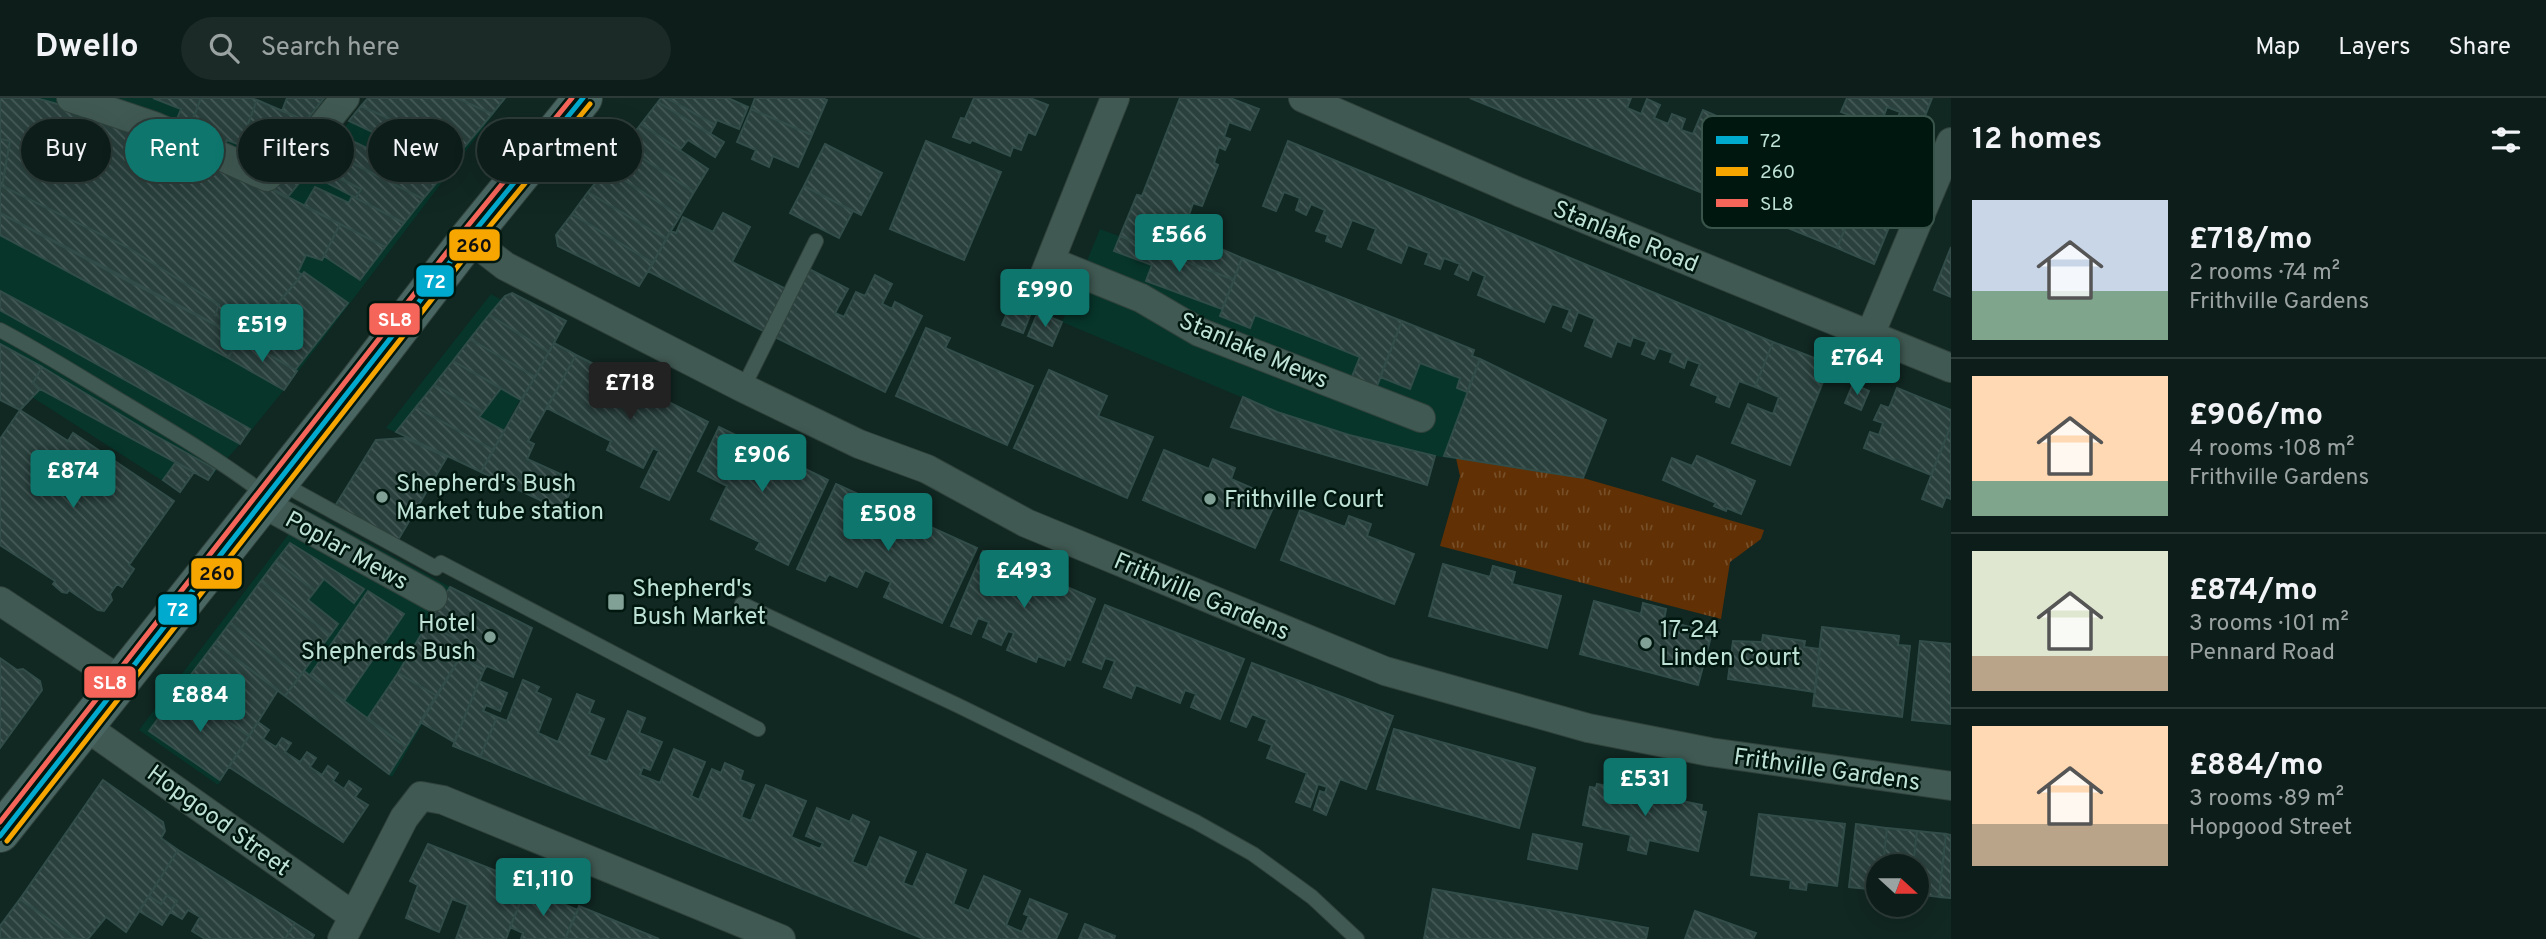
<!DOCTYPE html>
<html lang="en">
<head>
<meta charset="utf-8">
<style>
	body { margin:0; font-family:Overpass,sans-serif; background:#1b2a26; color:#f1f3f6; height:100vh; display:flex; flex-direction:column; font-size:26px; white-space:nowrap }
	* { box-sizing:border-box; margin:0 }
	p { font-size:23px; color:#9aa2a2 }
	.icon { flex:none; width:38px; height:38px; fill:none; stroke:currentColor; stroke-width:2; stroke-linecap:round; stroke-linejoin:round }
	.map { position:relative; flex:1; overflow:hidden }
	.side { display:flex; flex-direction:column; background:#0d1d19; width:595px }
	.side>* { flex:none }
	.banner { position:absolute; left:21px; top:21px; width:665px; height:63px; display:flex; gap:14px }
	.needle { width:46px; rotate:111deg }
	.buttons { position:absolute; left:1866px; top:756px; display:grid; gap:14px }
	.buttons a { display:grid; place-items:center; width:63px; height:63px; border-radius:50%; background:#0d1d19; box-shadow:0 7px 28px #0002,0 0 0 2px #2d3b38; font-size:35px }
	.price { position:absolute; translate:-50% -60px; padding:0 16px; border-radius:7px; background:#0f766e; color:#fff; font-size:23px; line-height:46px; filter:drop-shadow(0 2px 4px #0008) }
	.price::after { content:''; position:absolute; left:50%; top:42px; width:21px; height:16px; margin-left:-10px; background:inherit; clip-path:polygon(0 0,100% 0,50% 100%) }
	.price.current { background:#222; color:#fff }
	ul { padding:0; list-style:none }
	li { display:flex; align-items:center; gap:21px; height:175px; padding:0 21px }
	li+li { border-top:2px solid #2d3b38 }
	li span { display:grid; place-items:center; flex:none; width:196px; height:140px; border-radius:0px; color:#555 }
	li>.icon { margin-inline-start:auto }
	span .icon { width:84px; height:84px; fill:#fffc; stroke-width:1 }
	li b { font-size:30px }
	h2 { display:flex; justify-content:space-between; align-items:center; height:84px; padding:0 21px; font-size:30px }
	.chip { padding:0 24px; border-radius:32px; background:#0d1d19; box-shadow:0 7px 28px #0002,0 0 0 2px #2d3b38; font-size:24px; line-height:63px }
	.chip.current { background:#0f766e; color:#fff }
	header { display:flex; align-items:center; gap:42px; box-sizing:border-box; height:98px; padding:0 35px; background:#0d1d19; border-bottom:2px solid #2d3b38 }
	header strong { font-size:33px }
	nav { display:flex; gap:38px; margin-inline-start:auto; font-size:24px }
	.search { width:490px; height:63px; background:#1b2a26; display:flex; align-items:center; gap:18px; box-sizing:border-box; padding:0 24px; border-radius:38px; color:#9aa2a2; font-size:26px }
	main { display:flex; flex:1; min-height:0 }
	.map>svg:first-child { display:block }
</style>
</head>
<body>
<header>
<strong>Dwello</strong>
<div class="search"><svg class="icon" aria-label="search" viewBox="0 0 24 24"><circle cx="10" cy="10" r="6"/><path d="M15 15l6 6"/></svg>Search here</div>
<nav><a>Map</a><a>Layers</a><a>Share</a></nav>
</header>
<main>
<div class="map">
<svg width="1951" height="841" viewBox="0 0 1951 841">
	<defs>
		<pattern id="grass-tufts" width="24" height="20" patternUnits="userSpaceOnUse" patternTransform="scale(1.75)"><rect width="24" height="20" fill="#613004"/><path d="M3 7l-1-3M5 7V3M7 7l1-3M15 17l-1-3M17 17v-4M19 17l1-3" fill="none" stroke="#764e28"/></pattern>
		<pattern id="building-back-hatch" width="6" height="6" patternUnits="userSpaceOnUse" patternTransform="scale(1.75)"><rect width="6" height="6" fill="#29403d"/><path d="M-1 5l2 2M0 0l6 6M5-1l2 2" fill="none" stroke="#465b58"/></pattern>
	</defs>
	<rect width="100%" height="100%" fill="#112721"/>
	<path fill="#07352a" d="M0 0H247L306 23 259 84 288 99 369 0H506L284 292 240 346 208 382 194 374 180 394 32 299 20 312 0 301Z
		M1100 131 1233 181 1242 160 1474 252 1472 258 1606 322 1583 380 1435 358 1349 337 1277 314 1062 224Z
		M491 196 557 233 481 374 386 330Z
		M307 412 450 489 532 530 513 579 487 568 484 572 460 560 392 679 278 592 218 687 139 632Z"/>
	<path fill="url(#grass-tufts)" d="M1456 360 1583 380 1764 432 1761 441 1730 464 1721 521 1440 448 1460 378Z"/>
	<path fill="url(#building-back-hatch)" stroke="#324d49" stroke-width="2" d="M0 0H36L146 31 184 45 340 126 322 162 306 157 298 174 302 177 260 227 247 221 243 233 215 217 219 207 127 149 2 88 10 43 0 41Z
		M153 0H201L187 37 173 31 181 11Z
		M201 0H251L257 2 240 47 227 42 223 51 187 37Z
		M287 0H324L306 23 282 13Z
		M368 0H457L492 16 461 53 361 8Z
		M457 0H505L492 16Z
		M661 0H667L715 27 710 36 658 4Z
		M667 0H728L748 9 739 31 717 22 715 27Z
		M755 0H822L827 2 812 37 751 11Z
		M974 0H1030L1048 7 1035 37 1028 34 1021 52 1013 49 1010 58 972 42 970 45 953 39 961 20 965 21Z
		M1180 0H1230L1259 11 1250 32 1229 24 1224 39 1230 41 1225 52 1219 49 1214 65 1218 67 1202 108 1193 105 1189 117 1191 118 1184 135 1242 160 1234 182 1120 138 1137 97 1142 98Z
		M1470 0H1631L1627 10 1641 16 1647 1 1660 7 1654 20 1668 26 1672 16 1685 21 1681 32 1693 36 1703 12 1719 19 1709 44 1722 49 1729 32 1742 37 1736 54 1749 60 1754 48 1768 53 1762 65 1776 71 1781 58 1794 63 1788 76 1804 83 1812 62 1825 67 1816 89 1829 94 1837 73 1850 77 1841 98 1856 104 1837 150Z
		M1847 0H1932L1913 49 1891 40 1900 14 1887 9 1880 29 1841 14Z
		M257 2 306 23 279 57 242 42Z
		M658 4 724 44 715 59 688 42 680 52 641 26Z
		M361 8 461 53 443 77 394 53 398 46 349 23Z
		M751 11 812 37 798 69 773 58 769 69 752 61 756 52 737 44Z
		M641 26 708 71 694 94 624 48Z
		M338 36 385 59 389 51 443 77 423 101 326 52Z
		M0 41 10 43 2 88 0 87Z
		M246 43 279 57 268 69 241 58Z
		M926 43 1001 74 964 162 890 131Z
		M1288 43 1773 244 1755 289 1739 283 1729 309 1716 304 1718 298 1691 287 1700 266 1687 261 1684 270 1670 264 1673 255 1659 250 1654 261 1642 256 1647 244 1633 239 1630 248 1617 243 1611 259 1585 248 1595 221 1578 214 1571 233 1563 229 1570 212 1552 206 1544 224 1478 197 1485 178 1472 172 1468 182 1455 176 1460 166 1444 160 1440 171 1425 166 1429 155 1408 147 1401 165 1368 151 1376 131 1352 122 1341 149 1326 143 1328 137 1316 133 1325 112 1311 106 1306 117 1296 112 1300 100 1284 94 1276 113 1263 108Z
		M825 46 882 75 861 117 804 88Z
		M624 48 694 94 680 118 607 71Z
		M337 57 423 101 404 125 356 100 361 91 328 75Z
		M314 67 361 91 356 100 308 75Z
		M280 69 300 84 287 100 265 88Z
		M607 71 680 118 666 141 588 94Z
		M1875 72 1907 85 1874 166 1837 150 1856 104 1864 100Z
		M0 87 127 149 219 207 215 217 243 233 240 239 0 115Z
		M804 88 853 113 839 140 790 115Z
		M315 89 349 105 352 98 404 125 385 149 304 108Z
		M588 94 666 141 653 165 572 116Z
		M0 115 122 180 240 239 228 260 0 137Z
		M723 115 750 129 732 164 786 191 765 234 648 173 671 133 676 135 683 119 713 134Z
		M572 116 653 165 639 188 558 148 556 137Z
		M340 126 385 149 360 182 324 158Z
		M1120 138 1234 182 1222 211 1146 183 1152 167 1114 153Z
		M1951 149V199L1934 192Z
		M1242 160 1402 223 1374 296 1349 286 1360 259 1255 217 1250 230 1220 218Z
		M809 171 848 191 835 215 844 219 856 194 865 198 875 177 892 186 882 206 892 211 895 204 922 218 885 294 775 239Z
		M304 174 348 205 295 272 246 243Z
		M0 193 139 268 250 331 240 346 0 212Z
		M512 195 566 223 549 254 489 217 505 198Z
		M1012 203 1032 212 1023 235 1002 227Z
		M1038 214 1062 224 1052 248 1028 238Z
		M489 217 549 254 535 279 470 241Z
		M1402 223 1474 252 1472 258 1480 261 1467 294 1457 290 1460 280 1420 265 1410 291 1380 279Z
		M926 230 950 240 945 250 1033 288 1007 347 896 298Z
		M240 239 297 273 284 292 228 260Z
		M470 241 535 279 521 302 453 263Z
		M1773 244 1830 266 1790 367 1732 345 1748 306 1773 316 1779 299 1755 289Z
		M554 245 576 257 528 343 534 346 527 361 576 383 561 412 481 374Z
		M0 246 42 269 33 285 40 291 20 312 0 302Z
		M576 257 708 324 669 402 641 389 659 353 653 350 643 370 607 352 611 343 547 310Z
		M1480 261 1606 322 1583 380 1444 358Z
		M453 263 501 290 483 314 434 287Z
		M42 269 149 334 215 371 208 382 40 291 33 285Z
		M1049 272 1107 298 1098 318 1153 339 1127 400 1014 350Z
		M1853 286 1869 293 1861 312 1845 305Z
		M434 287 483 314 479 319 504 333 493 352 416 309Z
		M1897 290 1951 312V327L1931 377 1864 350 1870 334 1879 337 1883 325 1874 322 1881 307 1889 310Z
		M1243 299 1277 314 1349 337 1435 358 1427 387 1231 329Z
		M416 309 493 352 481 374 396 334Z
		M20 312 68 343 73 335 174 403 129 467 134 471 122 489 117 486 110 496 112 502 104 513 98 512 69 492 67 495 62 494 53 486 55 483 0 447V341Z
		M1951 327V401L1946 399 1942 409 1922 401Z
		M719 329 828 382 788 467 756 451 760 444 711 421 727 388 698 373Z
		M405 340 447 359 398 442 335 408 376 342Z
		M1164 352 1209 371 1213 361 1235 370 1231 381 1277 401 1255 450 1143 402Z
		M1697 358 1755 383 1741 416 1727 410 1726 413 1714 408 1716 405 1663 382 1672 360 1692 368Z
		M176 364 194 374 180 394 163 382Z
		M836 386 977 450 942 525 884 499 891 484 865 472 857 489 829 476 825 483 797 471Z
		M1300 412 1345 429 1349 418 1371 426 1367 438 1414 456 1394 506 1281 462Z
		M290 445 364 491 354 505 324 481 315 493 276 463Z
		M983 453 1095 501 1070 562 1067 561 1064 568 1038 558 1036 564 1007 552 1014 535 1008 533 1001 547 983 539 989 524 978 520 971 536 951 528Z
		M276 463 315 493 308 502 338 526 330 537 261 483Z
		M1443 466 1490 479 1493 468 1515 474 1512 486 1561 498 1547 550 1429 518Z
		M261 483 330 537 300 578 230 525Z
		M450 489 532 530 513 579 487 568 484 572 460 559 467 548 428 525Z
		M368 493 404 516 344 603 310 577Z
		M1594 503 1641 516 1643 505 1666 511 1664 522 1712 535 1698 587 1580 556Z
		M1105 507 1244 561 1220 621 1191 609 1196 596 1185 592 1180 605 1136 587 1131 600 1104 589 1115 563 1105 560 1101 571 1083 564Z
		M230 525 300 578 285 598 215 545Z
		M428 525 467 548 437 598 398 575Z
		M1822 529 1899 538 1898 547 1910 548 1902 619 1813 608Z
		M1763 537 1805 543 1804 549 1820 551 1815 594 1728 581 1733 543 1762 544Z
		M1920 543 1951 546V626L1912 622Z
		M215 545 278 592 249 638 181 590Z
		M460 559 484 572 454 644 420 624Z
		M0 560 17 572 23 571 40 583 42 592 0 650Z
		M1252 565 1393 618 1366 691 1340 681 1326 717 1314 712 1320 693 1325 695 1327 689 1318 686 1310 709 1296 704 1307 675 1267 660 1272 647 1259 642 1267 622 1252 616 1246 629 1231 623Z
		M304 573 406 649 389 676 285 598Z
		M398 575 437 598 406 649 367 621Z
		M523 582 539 589 536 594 551 601 538 635 558 644 577 596 594 603 589 615 604 621 589 657 607 664 628 613 645 620 639 635 662 644 650 672 643 669 640 677 660 685 674 651 705 664 691 698 699 702 712 671 721 675 725 665 743 673 740 682 754 687 741 719 751 723 766 687 806 703 791 739 820 751 823 745 806 738 817 710 850 724 853 717 869 724 852 764 867 770 880 739 916 754 903 785 913 789 927 756 966 772 953 806 969 813 984 778 1020 793 1006 827 1022 834 1029 818 1024 816 1030 801 1067 816 1056 841H924L480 659 497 619 507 623Z
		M479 583 507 595 500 613 486 607 483 613 497 619 480 659 453 648Z
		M181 590 249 638 220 682 149 633Z
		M258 624 269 632 263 641 276 649 282 640 291 645 285 654 300 664 307 654 316 660 310 669 322 677 328 668 338 675 333 683 344 691 349 683 361 691 355 699 368 707 343 744 229 669Z
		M1394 631 1535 670 1519 730 1377 691Z
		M103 682 163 724 165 733 161 740 178 752 126 834 106 819 88 841H77L20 801Z
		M1597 686 1702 707 1701 713 1706 714 1698 753 1649 742 1646 756 1628 752 1631 737 1583 727 1590 689 1596 690Z
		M1759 716 1845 726 1837 788 1807 784 1806 792 1790 790 1791 782 1751 777Z
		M1856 726 1887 730 1883 768H1878V792L1849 789Z
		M1887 730 1917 733 1913 768H1883Z
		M1917 733 1946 736 1939 799 1916 796V768H1913Z
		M1533 736 1582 746 1577 771 1528 761Z
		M1946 736 1951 737V800L1939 799Z
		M428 746 527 785 506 841H456L468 807 452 801 439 834 406 820 418 787 410 783Z
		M178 752 295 825 285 841H205L192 833 200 819 188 812 182 821 170 814 177 803 167 797 161 806 149 798Z
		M526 791 578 812 565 841H521L523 835 510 829Z
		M1433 791 1648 830 1646 841H1424Z
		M167 797 177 803 162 827 139 813 149 798 161 806Z
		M20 801 52 824 77 841H0V828Z
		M579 808 659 841H565Z
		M1695 813 1756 835 1753 841H1685Z
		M295 825 314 837 312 841H285Z
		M1085 826 1115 838 1114 841H1079Z"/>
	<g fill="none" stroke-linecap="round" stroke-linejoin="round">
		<defs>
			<path id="lane" d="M0 232C42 254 81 279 121 303 171 333 220 362 266 397
				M743 290 816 143
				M279 384 436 470 441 465 758 631
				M742 506 957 607 1196 724 1253 756 1312 799 1357 841"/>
			<path id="street" d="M71 0 154 28 267 79 286 59 299 57 345 0
				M1303 0 1519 94 1951 270
				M469 140 505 168 743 290 859 346 927 371 1026 425 1385 573 1588 630 1710 654 1951 688
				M1050 163 1141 200 1199 234 1421 320
				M1036 198 1115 0
				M1870 237 1951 44
				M262 405 433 499
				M0 503 121 583
				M85 628 352 817
				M342 841 404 720 421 698 443 702 781 841"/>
			<path id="primary" d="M0 735 356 287 469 140 583 0"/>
		</defs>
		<use href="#lane" stroke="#30423c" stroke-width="16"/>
		<use href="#street" stroke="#30423c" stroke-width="30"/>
		<use href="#primary" stroke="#30423c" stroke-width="40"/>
		<use href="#lane" stroke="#405952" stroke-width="14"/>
		<use href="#street" stroke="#405952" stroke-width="28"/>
		<use href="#primary" stroke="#4a6663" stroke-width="38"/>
		<defs>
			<path id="bus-1" d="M0 738 469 140 583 0"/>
			<path id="bus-2" d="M7 743 476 145 590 6"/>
			<path id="bus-3" d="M0 724 462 135 572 0"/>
		</defs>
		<use href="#bus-1" stroke="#00170f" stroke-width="10"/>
		<use href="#bus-2" stroke="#00170f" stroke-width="10"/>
		<use href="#bus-3" stroke="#00170f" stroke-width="10"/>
		<use href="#bus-1" stroke="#00a9ce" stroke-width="5"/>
		<use href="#bus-2" stroke="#f7a600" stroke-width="5"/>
		<use href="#bus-3" stroke="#f6655a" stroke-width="5"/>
	</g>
	<g fill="#81a096" stroke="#00170f" stroke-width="2.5">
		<circle cx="382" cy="399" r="7"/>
		<circle cx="1210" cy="401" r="7"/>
		<rect x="607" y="495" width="18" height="18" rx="3.5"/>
		<circle cx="490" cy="539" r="7"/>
		<circle cx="1646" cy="545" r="7"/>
	</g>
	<g text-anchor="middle" stroke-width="5" stroke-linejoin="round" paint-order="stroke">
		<g font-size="24" fill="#bee1d5" stroke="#00170f">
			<text transform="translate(1626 138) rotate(22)" y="8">Stanlake Road</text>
			<text transform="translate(1254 252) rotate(23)" y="8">Stanlake Mews</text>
			<text transform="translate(347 452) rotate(29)" y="8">Poplar Mews</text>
			<text transform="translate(1202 498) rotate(23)" y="8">Frithville Gardens</text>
			<text transform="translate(1827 671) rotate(8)" y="8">Frithville Gardens</text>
			<text transform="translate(219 722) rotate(36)" y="8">Hopgood Street</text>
		</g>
		<g font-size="24" fill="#bee1d5" stroke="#00170f" text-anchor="start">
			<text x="396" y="393">Shepherd's Bush<tspan x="396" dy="28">Market tube station</tspan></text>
			<text x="1224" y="409">Frithville Court</text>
			<text x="632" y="498">Shepherd's<tspan x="632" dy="28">Bush Market</tspan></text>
			<text x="476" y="533" text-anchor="end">Hotel<tspan x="476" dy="28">Shepherds Bush</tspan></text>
			<text x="1660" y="539">17-24<tspan x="1660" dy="28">Linden Court</tspan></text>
		</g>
	</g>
	<rect x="1702" y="18" width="232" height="112" rx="10" fill="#00170f" stroke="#39544a" stroke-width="2"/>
	<rect x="1716" y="38" width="32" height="8" fill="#00a9ce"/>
	<rect x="1716" y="69" width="32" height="9" fill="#f7a600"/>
	<rect x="1716" y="101" width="32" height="8" fill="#f6655a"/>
	<g font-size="19" fill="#bee1d5">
		<text x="1760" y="49">72</text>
		<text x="1760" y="80">260</text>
		<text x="1760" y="112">SL8</text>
	</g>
	<g stroke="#00170f" stroke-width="2.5">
		<rect x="448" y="130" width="53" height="34" rx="7" fill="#f7a600"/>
		<rect x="415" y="166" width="40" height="34" rx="7" fill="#00a9ce"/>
		<rect x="368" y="204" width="53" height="34" rx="7" fill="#f6655a"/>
		<rect x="190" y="459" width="53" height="33" rx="7" fill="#f7a600"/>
		<rect x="157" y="495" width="41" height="33" rx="7" fill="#00a9ce"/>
		<rect x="83" y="567" width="54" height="34" rx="7" fill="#f6655a"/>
	</g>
	<g font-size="19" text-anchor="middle" font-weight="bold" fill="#fff">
		<text x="435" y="190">72</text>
		<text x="395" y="228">SL8</text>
		<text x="178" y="518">72</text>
		<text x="110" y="591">SL8</text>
	</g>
	<g font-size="19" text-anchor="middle" font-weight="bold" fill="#111">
		<text x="474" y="154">260</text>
		<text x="217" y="482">260</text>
	</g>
</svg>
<div class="buttons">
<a><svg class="needle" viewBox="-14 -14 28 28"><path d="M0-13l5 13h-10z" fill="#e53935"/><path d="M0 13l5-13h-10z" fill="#9aa2a2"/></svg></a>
</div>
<b class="price" style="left:1179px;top:176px">£566</b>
<b class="price" style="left:1045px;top:231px">£990</b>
<b class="price" style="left:262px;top:266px">£519</b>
<b class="price" style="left:1857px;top:299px">£764</b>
<b class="price current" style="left:630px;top:324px">£718</b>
<b class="price" style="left:762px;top:396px">£906</b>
<b class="price" style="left:73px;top:412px">£874</b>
<b class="price" style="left:888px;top:455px">£508</b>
<b class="price" style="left:1024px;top:512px">£493</b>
<b class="price" style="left:200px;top:636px">£884</b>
<b class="price" style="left:1645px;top:720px">£531</b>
<b class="price" style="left:543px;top:820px">£1,110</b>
<div class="banner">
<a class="chip">Buy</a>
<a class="chip current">Rent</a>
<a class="chip">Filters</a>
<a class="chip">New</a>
<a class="chip">Apartment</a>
</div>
</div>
<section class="side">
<h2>12 homes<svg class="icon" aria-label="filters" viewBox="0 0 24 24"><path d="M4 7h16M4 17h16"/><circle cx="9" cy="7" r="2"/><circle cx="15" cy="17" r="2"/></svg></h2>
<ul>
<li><span style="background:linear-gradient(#c9d6e8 65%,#7fa58c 0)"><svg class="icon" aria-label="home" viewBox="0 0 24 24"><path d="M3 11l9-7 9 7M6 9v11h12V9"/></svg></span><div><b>£718/mo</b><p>2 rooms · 74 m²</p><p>Frithville Gardens</p></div></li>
<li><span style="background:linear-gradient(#ffd9b3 75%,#7fa58c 0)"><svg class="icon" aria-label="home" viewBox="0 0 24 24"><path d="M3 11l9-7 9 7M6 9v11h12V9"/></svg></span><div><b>£906/mo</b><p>4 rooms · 108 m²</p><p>Frithville Gardens</p></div></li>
<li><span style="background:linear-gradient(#dfe7d0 75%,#b9a48a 0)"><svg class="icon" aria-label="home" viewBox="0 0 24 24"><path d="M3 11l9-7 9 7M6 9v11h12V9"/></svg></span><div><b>£874/mo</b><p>3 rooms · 101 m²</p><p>Pennard Road</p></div></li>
<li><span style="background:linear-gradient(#ffd9b3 70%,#b9a48a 0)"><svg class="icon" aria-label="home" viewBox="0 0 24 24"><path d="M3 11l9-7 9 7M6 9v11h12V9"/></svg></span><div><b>£884/mo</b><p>3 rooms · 89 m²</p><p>Hopgood Street</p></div></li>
</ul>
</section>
</main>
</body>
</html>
